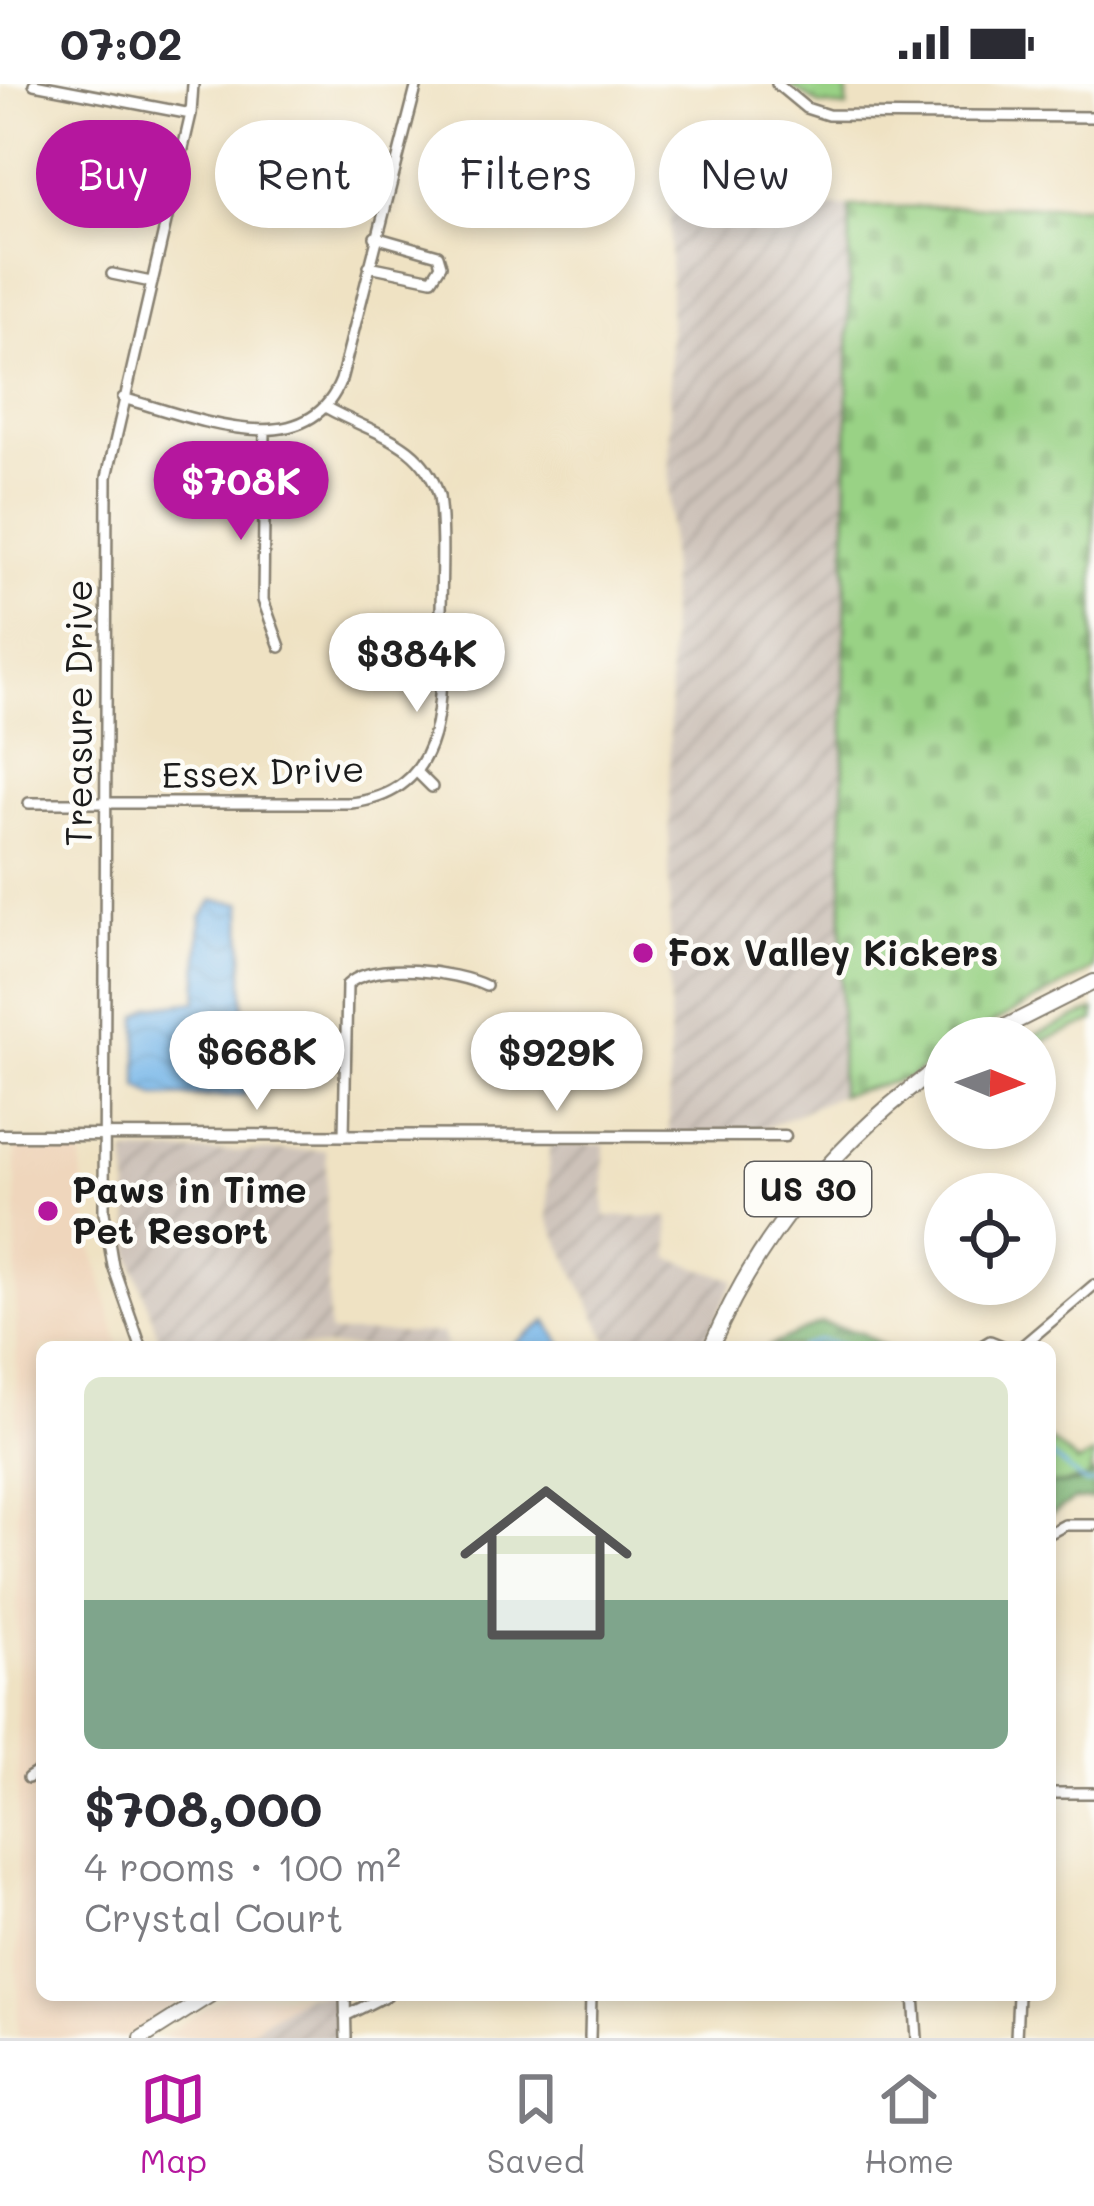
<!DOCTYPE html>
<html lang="en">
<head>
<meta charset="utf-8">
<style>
	body { margin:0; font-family:Mali,sans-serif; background:#f2f2f3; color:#2b2b33; height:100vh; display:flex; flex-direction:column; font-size:45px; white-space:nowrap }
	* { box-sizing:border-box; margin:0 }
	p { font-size:39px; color:#7c7c81 }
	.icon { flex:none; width:66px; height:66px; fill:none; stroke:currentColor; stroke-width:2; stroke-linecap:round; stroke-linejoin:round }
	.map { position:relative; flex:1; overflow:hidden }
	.details { position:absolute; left:36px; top:1257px; width:1020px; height:660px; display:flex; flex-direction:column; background:#fff; border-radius:18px; box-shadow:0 6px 18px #0003 }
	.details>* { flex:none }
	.top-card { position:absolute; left:36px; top:36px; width:1023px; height:108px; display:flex; gap:24px }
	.needle { width:78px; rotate:91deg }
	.tools { position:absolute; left:924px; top:933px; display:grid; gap:24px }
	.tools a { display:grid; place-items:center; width:132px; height:132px; border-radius:50%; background:#fff; box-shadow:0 6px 18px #0003; font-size:60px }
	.price { position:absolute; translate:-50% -102px; padding:0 27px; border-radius:42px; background:#fff; color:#222; font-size:39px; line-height:78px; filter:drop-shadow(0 3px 6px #0008) }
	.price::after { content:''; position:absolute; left:50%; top:72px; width:36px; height:27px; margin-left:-18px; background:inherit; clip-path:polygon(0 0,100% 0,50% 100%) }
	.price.selected { background:#b5179e; color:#fff }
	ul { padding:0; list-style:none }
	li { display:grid; align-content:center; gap:24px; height:636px; padding:0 48px }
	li+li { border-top:3px solid #e1e1e2 }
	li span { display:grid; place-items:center; height:372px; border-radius:18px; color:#555 }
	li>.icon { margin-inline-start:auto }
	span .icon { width:216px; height:216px; fill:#fffc; stroke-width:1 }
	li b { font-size:51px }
	.chip { padding:0 42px; border-radius:54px; background:#fff; box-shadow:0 6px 18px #0003; font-size:42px; line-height:108px }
	.chip.selected { background:#b5179e; color:#fff }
	.status { display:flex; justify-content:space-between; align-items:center; height:84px; padding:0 60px; background:#fff; direction:ltr }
	.status svg { height:33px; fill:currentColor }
	.tab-bar { display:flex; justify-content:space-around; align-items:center; height:168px; border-top:3px solid #e1e1e2; background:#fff; font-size:33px; color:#7c7c81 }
	.tab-bar a { display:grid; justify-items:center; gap:6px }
	.tab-bar .selected { color:#b5179e }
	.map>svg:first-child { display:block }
</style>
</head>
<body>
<div class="status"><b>07:02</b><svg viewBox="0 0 49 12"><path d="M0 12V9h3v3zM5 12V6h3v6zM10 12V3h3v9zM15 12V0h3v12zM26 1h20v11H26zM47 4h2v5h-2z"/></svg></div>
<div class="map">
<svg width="1094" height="1954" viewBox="0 0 1094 1954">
	<defs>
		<pattern id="industrial-furrows" width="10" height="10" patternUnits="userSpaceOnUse" patternTransform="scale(3)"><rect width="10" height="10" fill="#cdc2b9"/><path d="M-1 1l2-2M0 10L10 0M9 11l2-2" fill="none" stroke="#afa69e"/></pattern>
		<pattern id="forest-firs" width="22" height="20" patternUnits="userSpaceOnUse" patternTransform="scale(3)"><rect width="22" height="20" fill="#7ab472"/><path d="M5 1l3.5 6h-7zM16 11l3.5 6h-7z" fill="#63925d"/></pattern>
		<pattern id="cemetery-stones" width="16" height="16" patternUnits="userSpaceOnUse" patternTransform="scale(3)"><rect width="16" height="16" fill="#99d285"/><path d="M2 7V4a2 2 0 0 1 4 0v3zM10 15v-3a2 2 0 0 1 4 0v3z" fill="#83b472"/></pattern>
		<pattern id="park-tufts" width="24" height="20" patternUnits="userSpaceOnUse" patternTransform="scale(3)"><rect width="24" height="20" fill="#99d285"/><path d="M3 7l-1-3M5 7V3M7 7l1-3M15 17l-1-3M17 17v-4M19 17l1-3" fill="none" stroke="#83b472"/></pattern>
		<pattern id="water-waves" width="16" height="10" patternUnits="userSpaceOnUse" patternTransform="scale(3)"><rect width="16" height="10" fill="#74b5e8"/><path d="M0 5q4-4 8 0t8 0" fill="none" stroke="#649bc6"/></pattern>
	</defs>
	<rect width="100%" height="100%" fill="#fdfcf7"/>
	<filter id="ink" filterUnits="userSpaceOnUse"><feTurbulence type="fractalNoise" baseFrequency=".00833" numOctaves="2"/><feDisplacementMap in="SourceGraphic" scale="24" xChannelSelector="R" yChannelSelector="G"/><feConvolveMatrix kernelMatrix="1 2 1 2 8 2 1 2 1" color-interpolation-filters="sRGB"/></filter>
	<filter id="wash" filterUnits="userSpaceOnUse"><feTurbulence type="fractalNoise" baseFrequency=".004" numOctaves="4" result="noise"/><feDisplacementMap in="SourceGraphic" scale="48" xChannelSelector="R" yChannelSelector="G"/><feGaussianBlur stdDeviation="2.7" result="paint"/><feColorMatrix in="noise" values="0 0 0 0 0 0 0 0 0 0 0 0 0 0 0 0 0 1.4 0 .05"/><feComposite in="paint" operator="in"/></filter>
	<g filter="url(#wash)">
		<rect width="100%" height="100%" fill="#efe2c3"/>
		<path fill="#efd6bc" d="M16 1063 80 1064 88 1145 119 1263H42V1911H190L124 1954H18Z
			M227 1911H304L238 1954H159Z"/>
		<path fill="url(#industrial-furrows)" d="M670 121 850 123 840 1011 768 1043 669 1054Z
			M604 1060 605 1132 669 1133 670 1174 735 1196 702 1263H611L548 1134 549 1061Z
			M326 1066 329 1249H442L447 1263H162L131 1172 126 1069Z
			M304 1911H339V1954H238Z"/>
		<path fill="#99d285" stroke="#5a7750" stroke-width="3" d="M1094 926V937L1035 960V954H1028Z
			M1050 1356 1078 1379 1094 1370 1089 1395 1050 1401Z"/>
		<path fill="url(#forest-firs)" stroke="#4b6847" stroke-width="3" d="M821 1239 862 1249 885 1263H767Z
			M1094 1389V1415L1073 1416 1050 1432V1401L1079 1399Z"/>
		<path fill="url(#cemetery-stones)" stroke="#5a7750" stroke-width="3" d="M1094 122V885L965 954H945V968L909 994 840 1011 850 123Z"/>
		<path fill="url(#park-tufts)" stroke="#5a7750" stroke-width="3" d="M787 0H847V24L820 21Z"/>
		<path fill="url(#water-waves)" stroke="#486882" stroke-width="3" d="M213 816 242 819 245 1011 157 1013 138 1003V932L151 923 197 917 201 833Z
			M547 1237 564 1263H510Z"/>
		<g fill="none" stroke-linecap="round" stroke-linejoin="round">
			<path stroke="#74b5e8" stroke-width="3" d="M800 1263 819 1256 848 1263
				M1050 1371 1086 1400 1094 1399"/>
		</g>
	</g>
	<g filter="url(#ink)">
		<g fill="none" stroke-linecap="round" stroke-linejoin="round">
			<defs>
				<path id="minor" d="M34 0 191 30
					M777 0 806 24 828 31 1094 33
					M369 182 432 195 441 181 438 171 375 153
					M112 190 151 198
					M123 314C189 332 307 384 341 296L417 0
					M265 347 263 516 280 563
					M416 687 432 703
					M29 719H351C453 707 440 609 441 534 441 494 444 452 439 412 422 356 373 350 327 324
					M344 1052 347 901C372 876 456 887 486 902
					M141 1263 113 1182 104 1128 107 393 191 30 193 0
					M980 1263 990 1257 1005 1263
					M1021 1263 1094 1201
					M1050 1449 1065 1441H1094
					M28 1694 42 1685
					M1050 1709H1094
					M345 1911 346 1954
					M914 1911 917 1954
					M345 1932 387 1911
					M590 1954 591 1911
					M1016 1954 1018 1911"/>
				<path id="tertiary" d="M0 1051 785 1052"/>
				<path id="primary" d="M983 954 1094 898
					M711 1263C759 1149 844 1049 945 979
					M142 1954 210 1911"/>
			</defs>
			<use href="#minor" stroke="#867f70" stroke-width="14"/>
			<use href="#tertiary" stroke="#867f70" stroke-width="15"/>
			<use href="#primary" stroke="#867f70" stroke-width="18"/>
			<use href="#minor" stroke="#fff" stroke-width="9"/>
			<use href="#tertiary" stroke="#fff" stroke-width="10"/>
			<use href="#primary" stroke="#fff" stroke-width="14"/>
		</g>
	</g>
	<g fill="#b5179e" stroke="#fdfcf7" stroke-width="4.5">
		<circle cx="643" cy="869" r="12"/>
		<circle cx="48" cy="1127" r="12"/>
	</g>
	<g text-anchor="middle" stroke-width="9" stroke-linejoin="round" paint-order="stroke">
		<rect fill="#fdfcf7" stroke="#605f5e" stroke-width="3" x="745" y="1078" width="126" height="54" rx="9"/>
		<g font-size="33" font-weight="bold" fill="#1c1c1c">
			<text x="808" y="1117">US 30</text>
		</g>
		<g font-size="36" fill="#1c1c1c" stroke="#fdfcf7">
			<text transform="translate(79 629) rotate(-90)" y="13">Treasure Drive</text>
			<text transform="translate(263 688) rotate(-2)" y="13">Essex Drive</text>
		</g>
		<g font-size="36" font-weight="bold" fill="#1c1c1c" stroke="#fdfcf7" text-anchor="start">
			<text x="667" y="882">Fox Valley Kickers</text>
			<text x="72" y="1119">Paws in Time<tspan x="72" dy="41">Pet Resort</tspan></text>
		</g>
	</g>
</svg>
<div class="tools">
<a><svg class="needle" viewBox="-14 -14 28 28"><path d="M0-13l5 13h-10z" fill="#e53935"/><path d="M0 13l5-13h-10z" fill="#7c7c81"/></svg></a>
<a><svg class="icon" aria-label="locate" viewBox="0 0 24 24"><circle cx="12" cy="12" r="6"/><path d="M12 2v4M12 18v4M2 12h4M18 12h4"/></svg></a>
</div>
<b class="price selected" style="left:241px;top:459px">$708K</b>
<b class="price" style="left:417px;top:631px">$384K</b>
<b class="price" style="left:257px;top:1029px">$668K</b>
<b class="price" style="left:557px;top:1030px">$929K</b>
<div class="top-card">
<a class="chip selected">Buy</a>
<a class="chip">Rent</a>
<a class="chip">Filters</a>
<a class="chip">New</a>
</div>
<section class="details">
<ul>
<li><span style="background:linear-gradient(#dfe7d0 60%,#7fa58c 0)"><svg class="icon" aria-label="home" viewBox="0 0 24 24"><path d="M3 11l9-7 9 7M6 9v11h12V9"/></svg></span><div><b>$708,000</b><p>4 rooms · 100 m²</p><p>Crystal Court</p></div></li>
</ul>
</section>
</div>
<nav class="tab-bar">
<a class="selected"><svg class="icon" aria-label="map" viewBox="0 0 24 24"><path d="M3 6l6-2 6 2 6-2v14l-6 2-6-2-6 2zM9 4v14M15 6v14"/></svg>Map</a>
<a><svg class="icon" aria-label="saved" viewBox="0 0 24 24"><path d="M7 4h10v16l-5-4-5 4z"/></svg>Saved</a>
<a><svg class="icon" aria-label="home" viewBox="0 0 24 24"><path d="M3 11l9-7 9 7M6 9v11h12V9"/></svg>Home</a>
</nav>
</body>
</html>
